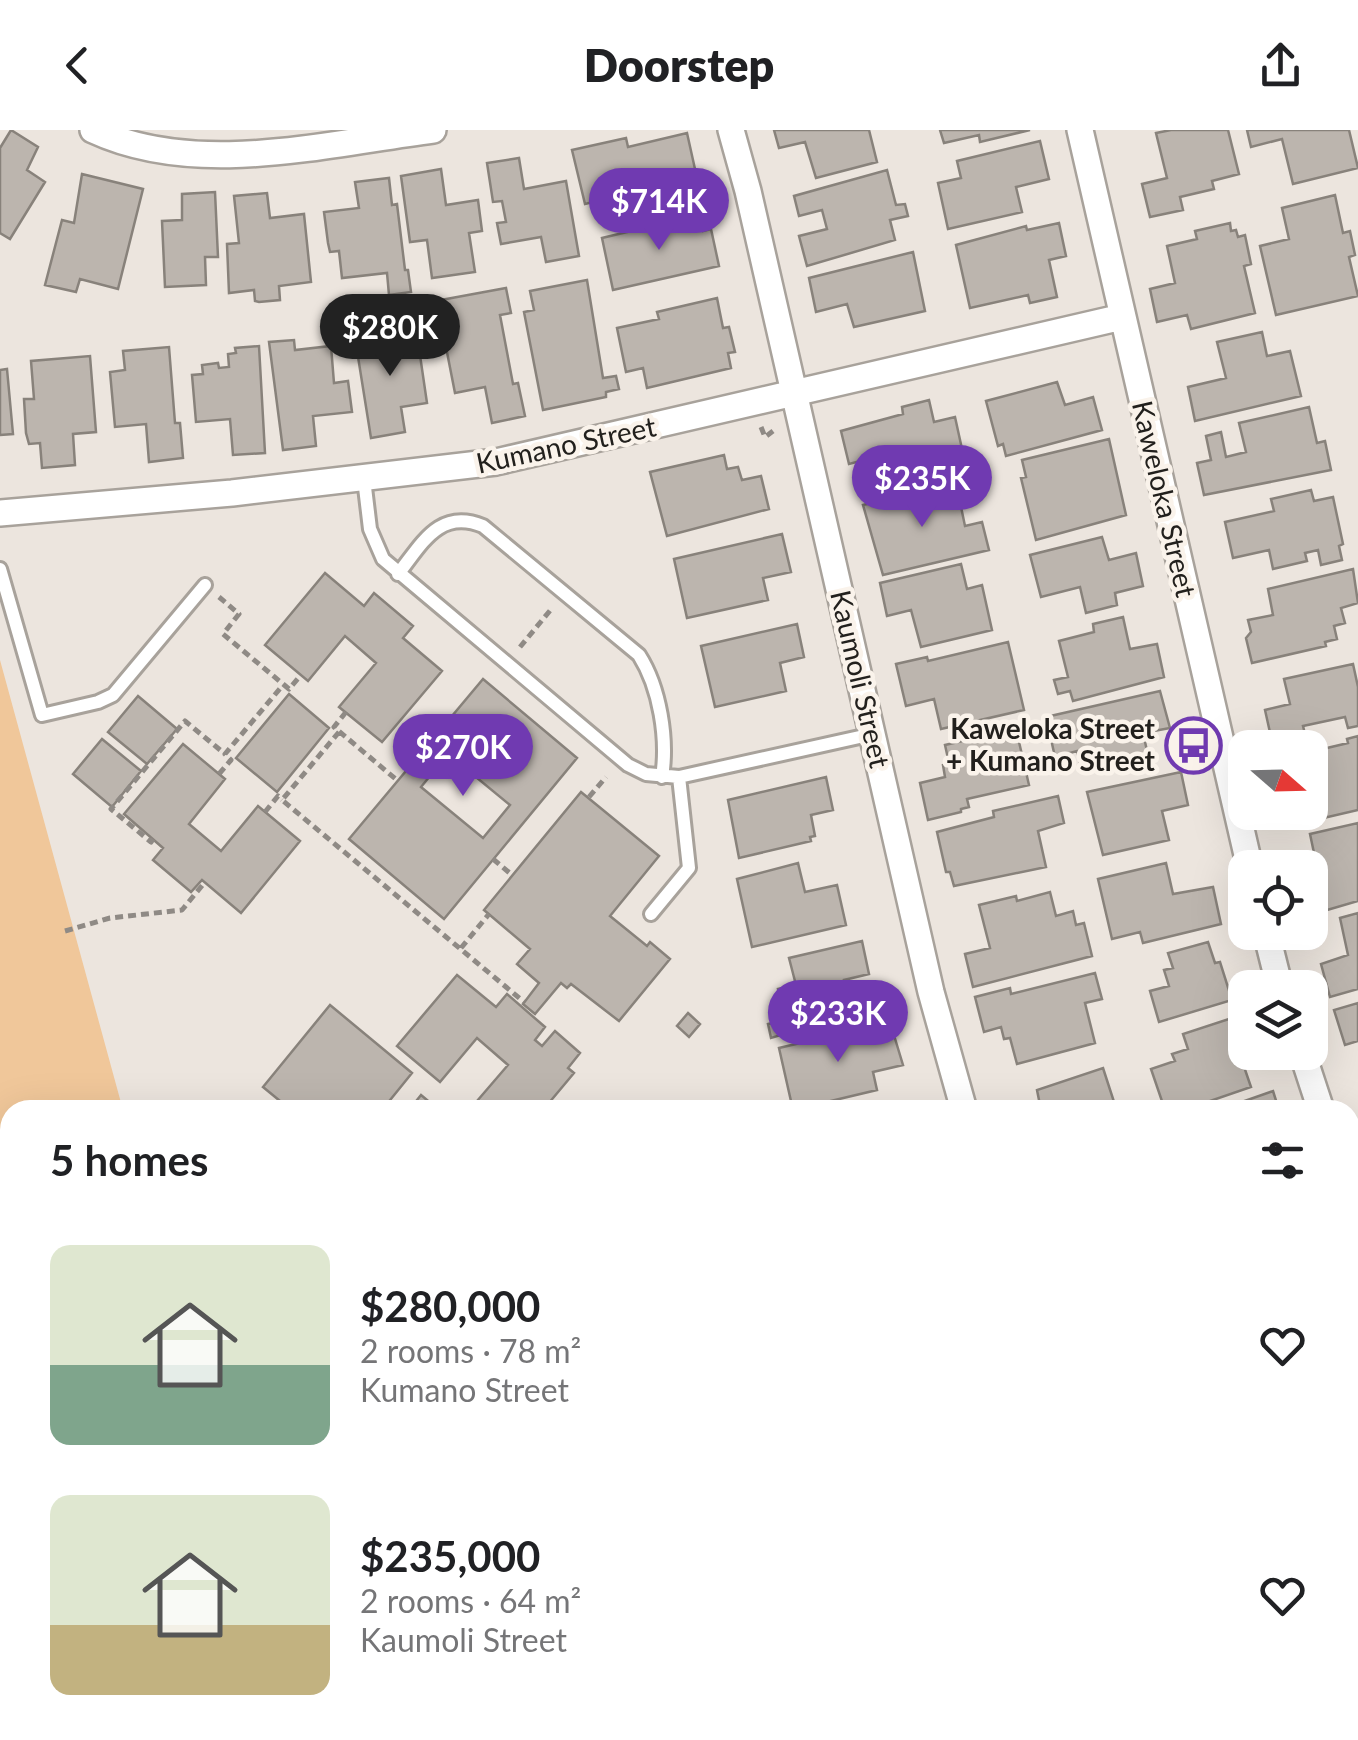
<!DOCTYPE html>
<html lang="en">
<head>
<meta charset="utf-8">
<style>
	body { margin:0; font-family:Lato,sans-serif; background:#f6f6f6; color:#202124; height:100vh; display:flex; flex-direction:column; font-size:38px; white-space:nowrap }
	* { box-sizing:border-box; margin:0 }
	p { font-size:32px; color:#757577 }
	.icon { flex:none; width:55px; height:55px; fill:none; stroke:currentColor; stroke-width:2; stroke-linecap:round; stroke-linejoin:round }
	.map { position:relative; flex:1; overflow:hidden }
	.side { position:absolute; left:0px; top:970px; width:1360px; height:640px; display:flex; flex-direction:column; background:#fff; border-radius:30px 30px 0 0; box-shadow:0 10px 40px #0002 }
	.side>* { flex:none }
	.needle { width:65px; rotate:110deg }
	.controls { position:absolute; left:1228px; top:600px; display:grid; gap:20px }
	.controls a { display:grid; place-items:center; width:100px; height:100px; border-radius:20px; background:#fff; box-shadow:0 10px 40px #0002; font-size:50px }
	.price { position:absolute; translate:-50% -85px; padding:0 22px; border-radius:35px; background:#703ab1; color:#fff; font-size:32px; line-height:65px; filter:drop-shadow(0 2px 5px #0008) }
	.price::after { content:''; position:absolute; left:50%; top:60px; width:30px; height:22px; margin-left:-15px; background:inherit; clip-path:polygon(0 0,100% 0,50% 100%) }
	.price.active { background:#222; color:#fff }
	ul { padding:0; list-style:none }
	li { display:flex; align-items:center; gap:30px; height:250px; padding:0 50px }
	li span { display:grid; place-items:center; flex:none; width:280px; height:200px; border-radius:20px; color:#555 }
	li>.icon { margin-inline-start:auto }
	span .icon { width:120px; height:120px; fill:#fffc; stroke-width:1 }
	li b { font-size:42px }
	h2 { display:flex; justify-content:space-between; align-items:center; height:120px; padding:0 50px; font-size:42px }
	header { display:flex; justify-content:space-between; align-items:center; height:130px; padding:0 50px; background:#fff; font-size:45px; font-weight:800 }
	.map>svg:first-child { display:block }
</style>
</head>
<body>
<header><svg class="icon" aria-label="back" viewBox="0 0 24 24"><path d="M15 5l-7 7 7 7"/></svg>Doorstep<svg class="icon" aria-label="share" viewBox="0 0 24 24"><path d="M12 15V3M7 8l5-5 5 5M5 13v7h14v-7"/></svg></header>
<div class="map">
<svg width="1358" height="1610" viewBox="0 0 1358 1610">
	<rect width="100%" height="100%" fill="#ece5de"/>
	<path fill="#f0c79a" d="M0 530 123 980H10V1471L0 1455Z"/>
	<path fill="#bcb5ae" stroke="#88827b" stroke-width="2.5" fill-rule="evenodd" d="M11 0 38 17 27 40 45 52 10 109 0 103V18Z
		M774 0H869L877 32 816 48 805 12 779 18Z
		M940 0H1030L980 12 979 5 944 13Z
		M1171 0H1228L1239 44 1212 51 1214 59 1180 67 1183 80 1150 87 1142 54 1167 48 1156 3Z
		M1247 0H1349L1358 38 1293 54 1282 9 1251 17Z
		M687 3 697 48 657 58 661 76 621 85 617 66 585 74 572 20 626 8 628 17Z
		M1040 11 1049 49 1016 57 1022 82 948 99 938 53 961 48 957 31Z
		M519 28 524 59 566 51 579 126 546 132 541 107 501 114 497 93 506 92 502 71 493 72 487 33Z
		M441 39 446 75 478 70 482 101 469 103 475 142 432 148 427 110 410 112 401 46Z
		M887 40 896 75 905 74 908 86 890 90 895 110 807 136 799 106 827 99 822 80 799 86 794 66Z
		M82 44 143 59 118 159 80 149 76 162 45 155 62 90 74 93Z
		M389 48 392 75 397 74 405 140H408L411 162 389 165 387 143 342 148 339 121 330 122 328 113 324 82 359 78 355 52Z
		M215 62 218 127H205L206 155 165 157 162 91 182 90V64Z
		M267 63 270 88 304 84 311 152 279 156 280 170 259 172 255 171 254 160 229 163 227 114 239 113 234 66Z
		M1335 65 1343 103 1350 101 1355 125 1349 127 1358 166 1276 185 1260 116 1289 109 1282 78Z
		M690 87 692 98 702 96 703 101 711 99 719 136 613 160 602 108Z
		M1059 93 1066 126 1049 130 1057 167 1030 173 1028 165 970 178 956 115 1026 96 1027 100Z
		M1230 93 1231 101 1236 100 1238 107 1245 105 1251 134 1244 136 1255 183 1191 199 1187 185 1157 192 1150 159 1175 153 1167 116 1197 109 1195 101Z
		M913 122 925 181 854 197 847 174 816 182 809 148Z
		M587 150 603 248 616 246 619 259 606 262V267L543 280 524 182 534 180 530 161Z
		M506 158 511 183 500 185 513 254 518 253 525 286 492 293 485 257 455 263 445 212 439 213 430 172Z
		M717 168 723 198 729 197 735 222 728 223 731 238 647 258 643 238 626 242 617 198 659 189 657 182Z
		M416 198 427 273 401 277 405 302 371 308 355 208Z
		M1262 202 1267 226 1290 221 1301 266 1195 291 1188 257 1226 248 1217 212Z
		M294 210 295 220 331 216 334 253 348 251 352 282 313 286 316 316 283 320 269 212Z
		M259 216 265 323 233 325 230 289 196 292 192 245 203 244 202 235 218 233 219 238 229 237 228 224 236 223 235 218Z
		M169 217 175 293H180L183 328 149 332 146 294 115 297 110 242 125 240 123 221Z
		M90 226 96 302 73 304 75 335 42 338 40 313 29 314 26 303 24 269H34L31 231Z
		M7 239 13 304 0 305V240Z
		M1057 252 1065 275 1093 267 1102 300 1006 326 1003 314 998 316 986 271Z
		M929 270 934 292 955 287 964 328 888 350 884 332 880 333 879 326 849 334 841 301 903 284 902 277Z
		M1309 277 1317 313 1325 311 1331 340 1204 365 1197 333 1211 330 1206 306 1221 302 1226 327 1246 322 1239 293Z
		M1109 309 1126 385 1036 410 1021 348 1026 347 1022 330Z
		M724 325 727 339 738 337 742 350 761 346 769 379 667 406 650 342Z
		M956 353 965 396 982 392 989 420 883 445 863 375Z
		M1311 360 1314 371 1333 367 1343 414 1339 416 1342 430 1321 435 1318 420 1305 423 1307 431 1273 439 1269 420 1233 428 1225 392 1274 381 1271 369Z
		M782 404 791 442 763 448 768 470 687 488 674 429Z
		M1102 407 1109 430 1136 423 1143 456 1115 463 1117 475 1086 483 1080 457 1041 467 1030 425Z
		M961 434 967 459 982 455 992 500 921 517 911 480 887 486 880 453Z
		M1353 439 1358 473 1341 478 1345 493 1334 496 1337 509 1325 512 1326 516 1252 533 1246 508 1251 502 1248 490 1273 485 1268 459Z
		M325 443 364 476 374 463 413 496 403 508 442 541 382 612 339 577 376 533 345 506 308 551 265 515Z
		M1123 487 1130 519 1157 514 1164 547 1073 571 1070 561 1058 564 1054 550 1068 547 1059 511 1094 502 1093 494Z
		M797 494 804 527 780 533 786 561 715 577 701 516Z
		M1008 512 1024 580 941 599 934 569 906 576 896 534 927 527 928 531Z
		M1353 534 1358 557V596L1348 598 1345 587 1303 596 1306 608 1273 616 1265 580 1290 574 1284 549Z
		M483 549 577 628 444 789 349 709ZM448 624 510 675 483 708 421 657Z
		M1160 561 1170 598 1143 603 1150 634 1120 641 1118 633 1082 641 1077 621 1055 627 1046 587Z
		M289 564 329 598 277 662 236 628Z
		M138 566 177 599 147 634 108 602Z
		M1016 599 1029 655 967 669 969 677 961 679V682L928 690 920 653 945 647 943 635 949 633 945 615Z
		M1358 606V680L1315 690 1310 668V622L1348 613 1347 609Z
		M102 609 141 641 112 677 73 644Z
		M183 614 225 649 189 694 221 721 258 676 300 711 241 783 202 750 191 762 153 730 163 718 124 684Z
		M1181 642 1188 675 1162 681 1169 710 1103 725 1087 662Z
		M826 647 833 680 811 685 815 706 810 707 811 711 739 728 728 670Z
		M581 662 659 726 610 786 647 816 650 812 670 829 619 891 571 854 567 858 561 853 535 884 523 874 539 853 517 834 530 819 484 780Z
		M1058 666 1064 693 1038 701 1046 737 954 756 950 742H946L937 702 994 687 993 681Z
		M1358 693V771L1310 785V743L1318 742 1310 704Z
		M798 733 805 762 837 755 846 795 752 817 737 749Z
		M1166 733 1173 764 1213 757 1221 794 1143 813 1140 802 1112 809 1098 749Z
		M1050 762 1056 786 1073 781 1076 795 1084 793 1092 826 973 857 965 824 990 818 979 775 1016 766 1017 771Z
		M1358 783V859L1330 867 1321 834 1348 825 1340 788Z
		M862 811 869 844 844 850 848 867 843 868 846 884 787 898 778 859 796 855 789 828Z
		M1208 812 1215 833 1220 832 1232 870 1159 892 1150 861 1169 856 1164 840 1173 838 1168 823Z
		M1095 843 1102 869 1085 873 1095 913 1017 934 1010 908 1004 909 1001 897 984 902 975 867 1010 858 1011 864Z
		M457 845 496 877 507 864 545 897 535 910 542 916 555 901 580 923 568 938 574 943 543 980 471 978 508 935 477 908 440 952 397 916Z
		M1358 873V911L1345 915 1334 880Z
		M330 875 412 943 382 980H291L263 957Z
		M688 883 700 894 689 907 677 896Z
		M1235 887 1247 923 1240 925 1251 957 1184 980H1165L1151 939 1175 931 1172 924 1188 919 1183 904Z
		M778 892 781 905 771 908 768 894Z
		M890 892 903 935 873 942 877 960 793 980 779 918Z
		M1103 938 1116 978 1041 980 1037 960Z
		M1273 961 1279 980H1219Z
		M421 965 439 980H409Z
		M1350 1185 1358 1202V1247L1350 1251Z
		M1358 1271V1344L1350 1348V1275Z
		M1350 1471 1358 1488V1508L1350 1512Z
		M10 1538V1600H50L36 1610H9L0 1598V1546Z
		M1358 1555V1610H1288L1304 1600H1350V1559Z
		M186 1600H227L233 1609 246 1600H258L265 1610H172Z
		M410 1600H473L460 1610H402L412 1603Z
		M549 1600H665L651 1610H545L541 1605Z
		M964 1600H1024L1027 1610H967Z
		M1131 1600H1162L1167 1610H1111Z"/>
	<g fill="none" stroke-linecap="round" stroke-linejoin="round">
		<defs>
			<path id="lane" d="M364 349 370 399 383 429 628 635 646 644 679 647 873 604
				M0 439 42 585 98 572 113 565 205 455
				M398 444C422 414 439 378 483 396L639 525C660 558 668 609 662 647
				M651 784 689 738 679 647"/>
			<path id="street" d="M93 0C196 48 324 14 433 0
				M731 0 748 61 931 862 964 980
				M1080 0 1250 738
				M0 383 232 363 496 332 1122 187
				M1266 802 1280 858
				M1302 922 1321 980
				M1350 1057 1358 1076
				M310 1600 317 1610
				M730 1600 737 1610
				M1235 1600 1240 1610
				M103 1610 117 1600
				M857 1610 870 1600"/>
		</defs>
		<use href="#lane" stroke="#a8a29b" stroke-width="18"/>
		<use href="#street" stroke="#a8a29b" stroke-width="30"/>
		<path stroke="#8f8a85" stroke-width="5" stroke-dasharray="8 5" stroke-linecap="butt" d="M761 297 765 307 773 301
			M219 467 239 484 223 504 289 559 301 545
			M520 517 553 477
			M346 582 334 597 398 651
			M339 602 282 670 524 872
			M219 644 231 630 225 624 283 555
			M589 667 606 647
			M265 682 278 666 282 670
			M153 709 151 712 111 679 185 591 225 624
			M493 729 512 745
			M65 801 110 788 182 780 205 752
			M461 818 489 784
			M0 1411 10 1406"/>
		<use href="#lane" stroke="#fff" stroke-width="12"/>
		<use href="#street" stroke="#fff" stroke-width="25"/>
	</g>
	<defs>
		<symbol id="bus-ring" viewBox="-11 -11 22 22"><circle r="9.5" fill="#faf3eb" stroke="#703ab1" stroke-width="1.5"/><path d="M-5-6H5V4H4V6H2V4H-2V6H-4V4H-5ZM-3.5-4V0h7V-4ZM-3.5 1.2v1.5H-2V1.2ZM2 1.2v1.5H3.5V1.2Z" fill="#703ab1"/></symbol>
	</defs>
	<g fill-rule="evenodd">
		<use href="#bus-ring" x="1162" y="584" width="63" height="63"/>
	</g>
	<g text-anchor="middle" stroke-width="9" stroke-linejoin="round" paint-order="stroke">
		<g font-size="28" fill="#22201d" stroke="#faf3eb">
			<text transform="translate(566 315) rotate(-12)" y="10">Kumano Street</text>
			<text transform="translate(1164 369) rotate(77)" y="10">Kaweloka Street</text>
			<text transform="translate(860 549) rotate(77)" y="10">Kaumoli Street</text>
		</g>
		<g font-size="28" font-weight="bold" fill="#22201d" stroke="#faf3eb" text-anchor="end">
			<text x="1155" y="609">Kaweloka Street<tspan x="1155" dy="32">+ Kumano Street</tspan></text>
		</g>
	</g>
</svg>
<div class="controls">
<a><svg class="needle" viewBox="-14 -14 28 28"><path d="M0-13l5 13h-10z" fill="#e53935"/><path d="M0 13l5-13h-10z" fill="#757577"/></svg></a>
<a><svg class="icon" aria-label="locate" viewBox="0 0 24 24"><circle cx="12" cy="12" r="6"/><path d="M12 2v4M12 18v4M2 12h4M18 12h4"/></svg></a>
<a><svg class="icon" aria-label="layers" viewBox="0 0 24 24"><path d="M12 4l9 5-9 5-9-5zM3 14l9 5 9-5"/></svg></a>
</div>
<b class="price" style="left:659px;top:123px">$714K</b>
<b class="price active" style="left:390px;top:249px">$280K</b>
<b class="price" style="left:922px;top:400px">$235K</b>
<b class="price" style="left:463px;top:669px">$270K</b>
<b class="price" style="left:838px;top:935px">$233K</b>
<section class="side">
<h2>5 homes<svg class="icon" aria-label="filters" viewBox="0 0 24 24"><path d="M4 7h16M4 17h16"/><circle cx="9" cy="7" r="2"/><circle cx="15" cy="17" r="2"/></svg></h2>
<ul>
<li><span style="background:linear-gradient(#dfe7d0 60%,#7fa58c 0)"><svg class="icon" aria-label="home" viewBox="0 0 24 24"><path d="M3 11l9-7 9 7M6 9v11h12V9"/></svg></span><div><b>$280,000</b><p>2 rooms · 78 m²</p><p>Kumano Street</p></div><svg class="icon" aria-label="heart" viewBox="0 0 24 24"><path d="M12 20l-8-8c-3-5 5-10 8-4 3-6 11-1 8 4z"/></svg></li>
<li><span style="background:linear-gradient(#dfe7d0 65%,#c2b280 0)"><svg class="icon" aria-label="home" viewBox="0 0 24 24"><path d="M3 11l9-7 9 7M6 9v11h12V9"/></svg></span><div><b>$235,000</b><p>2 rooms · 64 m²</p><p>Kaumoli Street</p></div><svg class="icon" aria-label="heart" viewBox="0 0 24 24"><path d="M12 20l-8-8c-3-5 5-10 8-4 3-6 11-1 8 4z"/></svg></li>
</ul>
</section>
</div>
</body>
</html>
